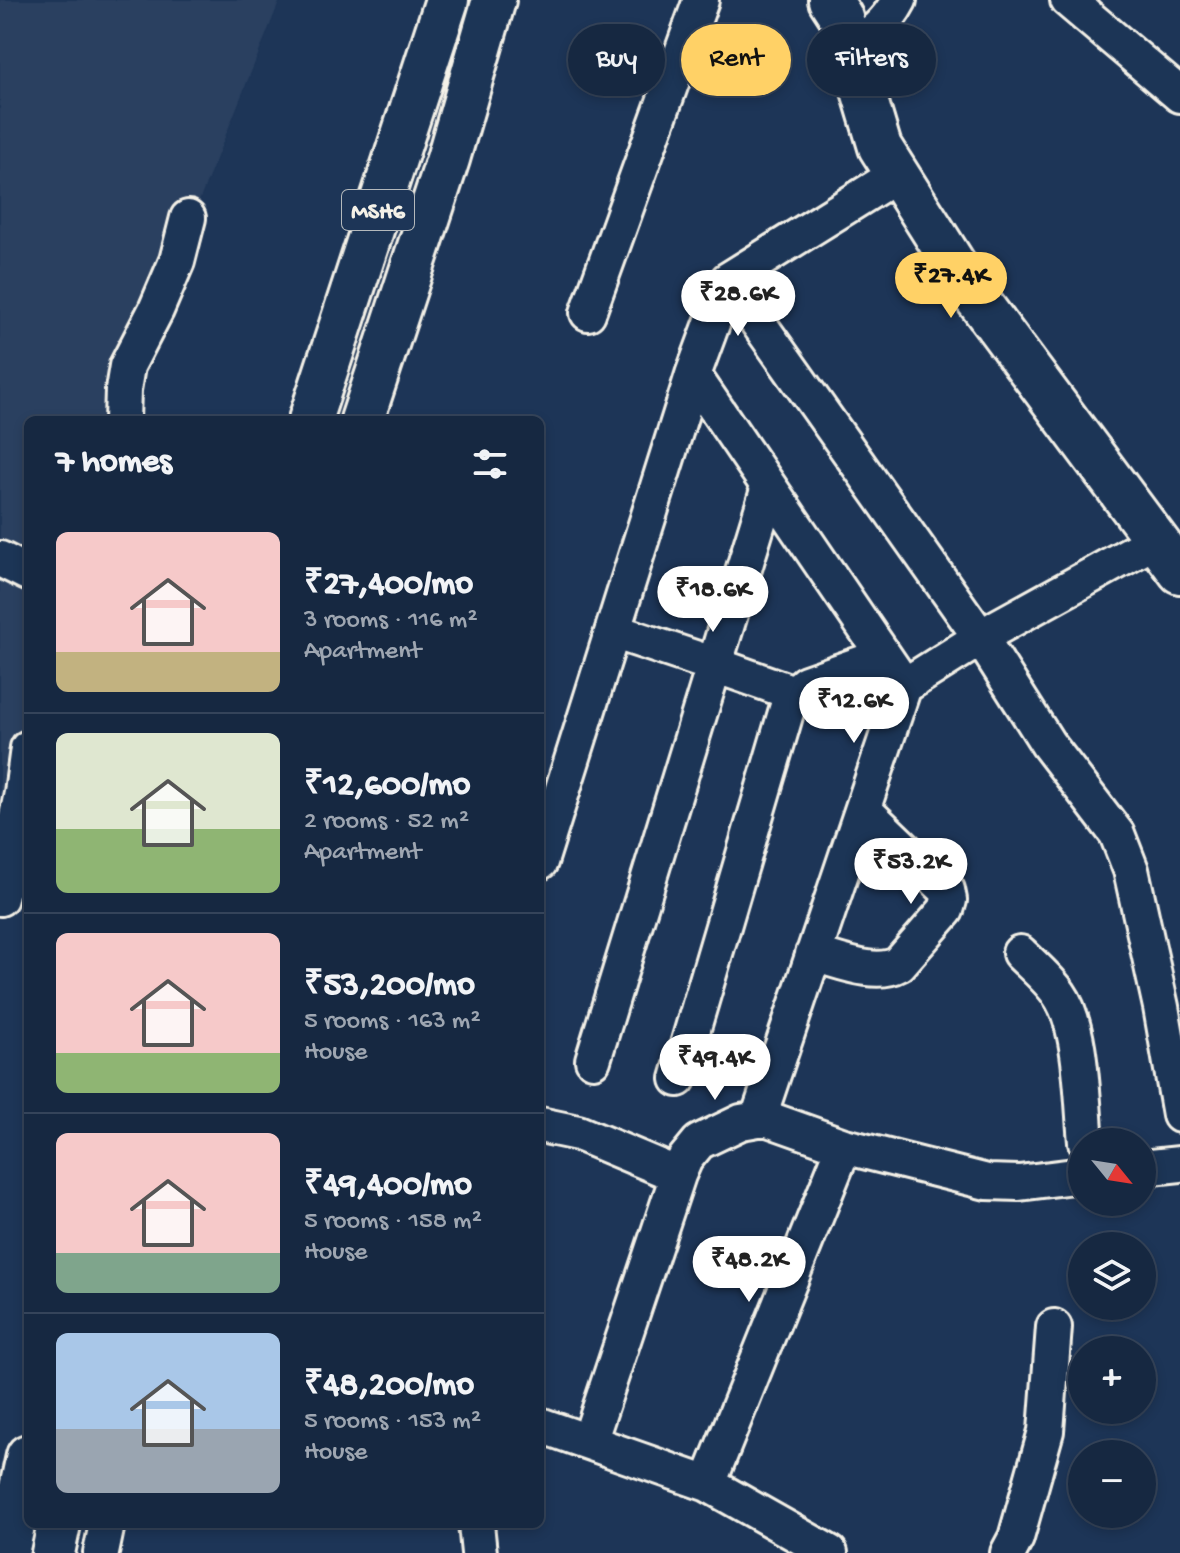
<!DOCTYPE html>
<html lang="en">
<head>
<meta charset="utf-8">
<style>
	body { margin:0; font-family:"Gochi Hand",sans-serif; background:#1f3048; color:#f1f3f6; height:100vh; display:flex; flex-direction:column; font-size:30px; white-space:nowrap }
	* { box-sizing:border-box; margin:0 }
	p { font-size:26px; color:#9ea6b1 }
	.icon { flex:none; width:44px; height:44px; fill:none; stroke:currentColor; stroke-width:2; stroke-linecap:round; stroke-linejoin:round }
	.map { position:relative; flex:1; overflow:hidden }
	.panel { position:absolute; left:24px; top:416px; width:520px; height:1112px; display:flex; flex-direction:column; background:#162841; border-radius:12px; box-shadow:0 4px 12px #0003,0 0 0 2px #35445a }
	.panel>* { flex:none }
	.banner { position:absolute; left:568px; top:24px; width:492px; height:72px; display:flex; gap:16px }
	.needle { width:52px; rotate:120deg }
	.tools { position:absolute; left:1068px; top:1128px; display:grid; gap:16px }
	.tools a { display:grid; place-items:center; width:88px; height:88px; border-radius:50%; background:#162841; box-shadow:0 4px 12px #0003,0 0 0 2px #35445a; font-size:40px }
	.price { position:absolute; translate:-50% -68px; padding:0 18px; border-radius:28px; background:#fff; color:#222; font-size:26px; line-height:52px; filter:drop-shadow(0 2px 4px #0008) }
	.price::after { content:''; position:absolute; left:50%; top:48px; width:24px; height:18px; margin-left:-12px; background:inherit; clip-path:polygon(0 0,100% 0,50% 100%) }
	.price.on { background:#ffd166; color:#111 }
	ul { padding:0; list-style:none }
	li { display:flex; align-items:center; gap:24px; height:200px; padding:0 32px }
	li+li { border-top:2px solid #35445a }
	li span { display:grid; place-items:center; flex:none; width:224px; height:160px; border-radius:12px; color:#555 }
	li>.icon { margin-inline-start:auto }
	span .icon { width:96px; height:96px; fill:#fffc; stroke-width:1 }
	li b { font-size:34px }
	h2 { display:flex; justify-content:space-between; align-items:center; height:96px; padding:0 32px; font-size:34px }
	.tag { padding:0 28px; border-radius:36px; background:#162841; box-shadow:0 4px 12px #0003,0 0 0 2px #35445a; font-size:28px; line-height:72px }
	.tag.on { background:#ffd166; color:#111 }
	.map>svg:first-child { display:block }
</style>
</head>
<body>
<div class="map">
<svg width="1180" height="1553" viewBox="0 0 1180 1553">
	<rect width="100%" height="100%" fill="#1d3557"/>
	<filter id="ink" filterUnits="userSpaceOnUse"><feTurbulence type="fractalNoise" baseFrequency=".0125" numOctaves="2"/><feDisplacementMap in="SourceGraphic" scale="16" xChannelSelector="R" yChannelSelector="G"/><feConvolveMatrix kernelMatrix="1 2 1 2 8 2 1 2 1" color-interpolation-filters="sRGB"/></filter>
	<g filter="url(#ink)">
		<path fill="#2a4060" d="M0 0H280L123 390 115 420H28V765L0 876Z"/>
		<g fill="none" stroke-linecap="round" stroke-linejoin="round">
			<defs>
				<path id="minor" d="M1068 0 1180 95
					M850 47C872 35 887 23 899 0
					M728 280 981 638 1048 744 1117 834 1131 870 1161 1007 1180 1115
					M588 313 701 0
					M693 375 895 672
					M122 420 123 390 127 366 156 310 177 261 188 218
					M0 559 28 573
					M613 631 715 665 794 693
					M540 862 693 375 728 280 898 174
					M0 898 22 793 28 748
					M1020 953C1033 966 1049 979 1059 994 1082 1026 1082 1102 1086 1142
					M813 954C838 960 875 977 899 964L946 910 949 900 947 890 863 809
					M593 1060 769 487
					M678 1079 787 709 794 693 806 683 883 656
					M758 1119 904 686 998 627 1156 540
					M540 1125 578 1133 678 1175
					M1142 1168 1180 1164
					M540 1425 708 1484 830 1553
					M589 1442 678 1175 685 1159 699 1142 741 1122 758 1119H768L844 1146 987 1182 1019 1183 1082 1175
					M708 1484 844 1146
					M476 1524 479 1553
					M101 1553 107 1524
					M1008 1553 1016 1538 1046 1431 1054 1327"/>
				<path id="major" d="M830 0 841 17 880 147 971 291 1180 572
					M310 420 447 0
					M362 420 448 159 494 0
					M7 1553 28 1456
					M53 1553 59 1524"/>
			</defs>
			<use href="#minor" stroke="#f4f1e8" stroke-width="40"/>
			<use href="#major" stroke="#f4f1e8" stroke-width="48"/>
			<use href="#minor" stroke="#1d3557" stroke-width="34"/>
			<use href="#major" stroke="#1d3557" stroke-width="42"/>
		</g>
	</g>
	<g text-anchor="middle" stroke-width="8" stroke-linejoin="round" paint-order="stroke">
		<rect fill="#1d3557" stroke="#b4b9bc" stroke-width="2" x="342" y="190" width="72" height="40" rx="6"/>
		<g font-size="24" font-weight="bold" fill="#f4f1e8">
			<text x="378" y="218">MSH6</text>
		</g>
	</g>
</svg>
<div class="tools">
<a><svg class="needle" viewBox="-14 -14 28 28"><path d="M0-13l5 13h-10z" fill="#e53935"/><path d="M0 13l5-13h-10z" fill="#9ea6b1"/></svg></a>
<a><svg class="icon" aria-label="layers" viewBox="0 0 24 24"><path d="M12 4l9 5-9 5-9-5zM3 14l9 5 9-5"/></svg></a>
<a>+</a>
<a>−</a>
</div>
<b class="price on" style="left:951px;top:320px">₹27.4K</b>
<b class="price" style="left:738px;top:338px">₹28.6K</b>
<b class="price" style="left:713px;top:634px">₹18.6K</b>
<b class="price" style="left:854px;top:745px">₹12.6K</b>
<b class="price" style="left:911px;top:906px">₹53.2K</b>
<b class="price" style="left:715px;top:1102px">₹49.4K</b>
<b class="price" style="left:749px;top:1304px">₹48.2K</b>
<div class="banner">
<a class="tag">Buy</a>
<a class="tag on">Rent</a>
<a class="tag">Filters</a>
</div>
<section class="panel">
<h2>7 homes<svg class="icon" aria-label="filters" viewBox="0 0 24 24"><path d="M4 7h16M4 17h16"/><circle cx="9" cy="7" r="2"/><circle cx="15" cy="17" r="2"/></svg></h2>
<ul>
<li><span style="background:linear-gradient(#f6c9c9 75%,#c2b280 0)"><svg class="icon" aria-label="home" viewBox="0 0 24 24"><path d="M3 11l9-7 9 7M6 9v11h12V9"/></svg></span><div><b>₹27,400/mo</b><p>3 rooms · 116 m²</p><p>Apartment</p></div></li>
<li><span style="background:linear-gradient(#dfe7d0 60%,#8fb573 0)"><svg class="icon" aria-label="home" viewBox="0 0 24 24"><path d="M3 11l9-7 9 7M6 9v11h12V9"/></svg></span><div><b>₹12,600/mo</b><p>2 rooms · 52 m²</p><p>Apartment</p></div></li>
<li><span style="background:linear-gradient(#f6c9c9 75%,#8fb573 0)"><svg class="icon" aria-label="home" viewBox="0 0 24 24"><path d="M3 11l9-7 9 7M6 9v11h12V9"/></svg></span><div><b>₹53,200/mo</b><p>5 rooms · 163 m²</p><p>House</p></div></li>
<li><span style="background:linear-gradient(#f6c9c9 75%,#7fa58c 0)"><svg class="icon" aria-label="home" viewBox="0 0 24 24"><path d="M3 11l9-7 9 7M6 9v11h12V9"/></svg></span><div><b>₹49,400/mo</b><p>5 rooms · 158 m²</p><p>House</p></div></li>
<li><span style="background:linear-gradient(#a9c7e8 60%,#9aa5b1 0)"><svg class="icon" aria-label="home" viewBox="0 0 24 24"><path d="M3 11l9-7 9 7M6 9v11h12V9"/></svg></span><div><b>₹48,200/mo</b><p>5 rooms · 153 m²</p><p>House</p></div></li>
</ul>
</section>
</div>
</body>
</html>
